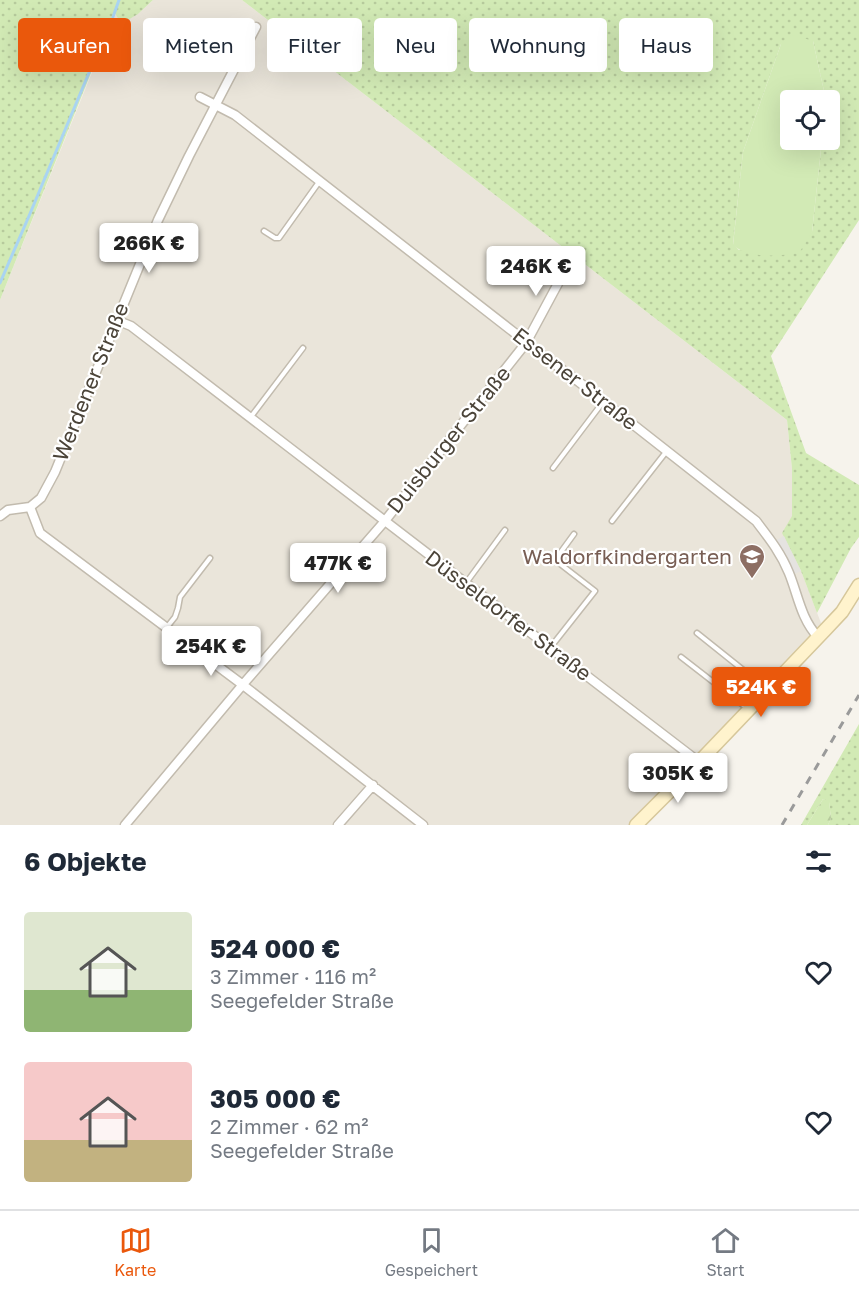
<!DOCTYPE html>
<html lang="de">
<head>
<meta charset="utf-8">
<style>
	body { margin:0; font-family:"Golos Text",sans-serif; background:#f6f6f7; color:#1f2937; height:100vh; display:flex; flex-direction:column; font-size:22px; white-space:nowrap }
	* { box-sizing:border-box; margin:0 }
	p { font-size:20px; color:#747a83 }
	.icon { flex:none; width:33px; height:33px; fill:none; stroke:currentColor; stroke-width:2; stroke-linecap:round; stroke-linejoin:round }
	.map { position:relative; height:825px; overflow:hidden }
	.drawer { display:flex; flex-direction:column; background:#fff; flex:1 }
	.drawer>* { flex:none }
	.hud { position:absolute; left:18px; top:18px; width:824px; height:54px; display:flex; gap:12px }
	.controls { position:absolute; left:780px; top:90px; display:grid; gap:12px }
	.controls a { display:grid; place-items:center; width:60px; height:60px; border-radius:6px; background:#fff; box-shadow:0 6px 24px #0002; font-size:30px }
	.price { position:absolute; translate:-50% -51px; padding:0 14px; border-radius:6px; background:#fff; color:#222; font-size:20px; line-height:39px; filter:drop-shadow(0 2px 3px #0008) }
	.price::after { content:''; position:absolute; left:50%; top:36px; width:18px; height:14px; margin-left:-9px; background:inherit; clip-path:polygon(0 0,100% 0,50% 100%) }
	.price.on { background:#ea580c; color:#fff }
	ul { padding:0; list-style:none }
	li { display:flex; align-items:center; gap:18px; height:150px; padding:0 24px }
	li span { display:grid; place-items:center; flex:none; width:168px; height:120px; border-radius:6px; color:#555 }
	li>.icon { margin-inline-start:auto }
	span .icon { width:72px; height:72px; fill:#fffc; stroke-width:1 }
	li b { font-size:26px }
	h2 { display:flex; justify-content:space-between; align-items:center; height:72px; padding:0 24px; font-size:26px }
	.pill { padding:0 21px; border-radius:6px; background:#fff; box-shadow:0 6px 24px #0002; font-size:21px; line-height:54px }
	.pill.on { background:#ea580c; color:#fff }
	.dock { display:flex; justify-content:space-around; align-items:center; height:84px; border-top:2px solid #e0e1e3; background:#fff; font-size:16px; color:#747a83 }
	.dock a { display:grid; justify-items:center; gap:3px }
	.dock .on { color:#ea580c }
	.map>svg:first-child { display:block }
</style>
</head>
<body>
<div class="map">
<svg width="859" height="825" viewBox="0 0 859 825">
	<defs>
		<pattern id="grass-dots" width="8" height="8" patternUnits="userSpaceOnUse" patternTransform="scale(1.5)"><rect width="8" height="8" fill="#d2eab5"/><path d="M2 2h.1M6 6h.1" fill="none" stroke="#b6ca9c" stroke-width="1.8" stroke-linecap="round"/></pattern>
		<pattern id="forest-firs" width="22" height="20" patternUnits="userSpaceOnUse" patternTransform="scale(1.5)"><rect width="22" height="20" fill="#d2eab5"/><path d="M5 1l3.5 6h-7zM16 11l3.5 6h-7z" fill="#b6ca9c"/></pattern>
	</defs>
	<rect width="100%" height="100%" fill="#f6f3ec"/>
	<path fill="#eae5da" d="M153 0H242L787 420 792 469V517L783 533 801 571 826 636 642 825H0V300L116 13 138 14Z"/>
	<path fill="url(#grass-dots)" fill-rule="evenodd" d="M0 0H153L138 14 121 24 115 13 0 300Z
		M242 0H859V220L771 356 806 453 859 485V537L851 548 817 613 801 571 782 533 792 516V469L787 420ZM813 41 826 100H830V140H822L812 232 739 250 733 244 743 152 781 44Z
		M859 724V825H828L831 818 829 802 823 799 807 825H801Z"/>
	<path fill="url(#forest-firs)" d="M823 799 829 801 831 818 828 825H807Z"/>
	<path fill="#d2eab5" d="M794 35 813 41 826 100H790V140H822L812 232 799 253C779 256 749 259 733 245L743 152 781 44Z"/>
	<path fill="#e5e3e0" d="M784 536 801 571 790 576 773 542Z"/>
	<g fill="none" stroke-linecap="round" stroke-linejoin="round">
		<path stroke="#a9d4f2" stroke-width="3" d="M113 17 119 0
			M0 283 29 216 109 25"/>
		<defs>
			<path id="lane" d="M264 231 275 238H279L319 182
				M250 418 303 348
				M553 468 603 402
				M612 521 666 452
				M466 583 505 530
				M167 627 175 617 178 608 180 597 210 558
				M697 633 767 689
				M550 648 595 591 555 560 574 534
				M681 657 748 709"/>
			<path id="street" d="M200 97 235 115 516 334 526 343 579 382 756 521C769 538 781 553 789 573 798 595 801 619 818 637
				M116 320 131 326 699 762
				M30 507 41 498 55 472 158 220 189 156 256 27
				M30 507 40 533 243 685 423 825
				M0 516 8 510 30 507
				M125 825 245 682 384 522 526 343 569 263
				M338 825 373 785"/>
			<path id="secondary" d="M636 825 699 762 826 629 842 612 859 585"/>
		</defs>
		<use href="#lane" stroke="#c2bbae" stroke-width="7"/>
		<use href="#street" stroke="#c2bbae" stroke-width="11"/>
		<use href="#secondary" stroke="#d6c79b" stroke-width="15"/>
		<use href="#lane" stroke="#fff" stroke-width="4"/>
		<use href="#street" stroke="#fff" stroke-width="8"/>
		<use href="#secondary" stroke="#fff3cd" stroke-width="12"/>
		<path stroke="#9a9a9a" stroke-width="3" stroke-dasharray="8 8" stroke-linecap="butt" d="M782 825 859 695"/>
	</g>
	<defs>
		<symbol id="school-pin" viewBox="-11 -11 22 30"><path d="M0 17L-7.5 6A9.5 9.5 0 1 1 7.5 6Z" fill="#8d6e63" stroke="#fff"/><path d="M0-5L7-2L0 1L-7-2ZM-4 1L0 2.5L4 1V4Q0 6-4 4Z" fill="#fff"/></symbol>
	</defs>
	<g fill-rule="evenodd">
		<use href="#school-pin" x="737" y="542" width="30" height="40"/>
	</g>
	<g text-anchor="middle" stroke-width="4.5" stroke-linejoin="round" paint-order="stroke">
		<g font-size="21" fill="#4b4439" stroke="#fff">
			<text transform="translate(575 379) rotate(38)" y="7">Essener Straße</text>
			<text transform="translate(91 382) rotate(-68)" y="7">Werdener Straße</text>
			<text transform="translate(449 440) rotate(-51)" y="7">Duisburger Straße</text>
			<text transform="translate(508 616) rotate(37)" y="7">Düsseldorfer Straße</text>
		</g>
		<g font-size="21" fill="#785e54" stroke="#fff" text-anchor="end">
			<text x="732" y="564">Waldorfkindergarten</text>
		</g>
	</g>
</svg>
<div class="controls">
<a><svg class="icon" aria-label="locate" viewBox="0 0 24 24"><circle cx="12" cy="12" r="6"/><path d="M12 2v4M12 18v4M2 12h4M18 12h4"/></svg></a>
</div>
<b class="price" style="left:149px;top:274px">266K €</b>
<b class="price" style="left:536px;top:297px">246K €</b>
<b class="price" style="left:338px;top:594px">477K €</b>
<b class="price" style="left:211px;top:677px">254K €</b>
<b class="price on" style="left:761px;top:718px">524K €</b>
<b class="price" style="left:678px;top:804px">305K €</b>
<div class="hud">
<a class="pill on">Kaufen</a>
<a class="pill">Mieten</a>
<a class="pill">Filter</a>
<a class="pill">Neu</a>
<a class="pill">Wohnung</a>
<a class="pill">Haus</a>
</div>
</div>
<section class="drawer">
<h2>6 Objekte<svg class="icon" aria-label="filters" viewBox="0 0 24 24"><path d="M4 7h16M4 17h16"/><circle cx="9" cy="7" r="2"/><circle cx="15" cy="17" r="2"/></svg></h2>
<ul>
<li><span style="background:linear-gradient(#dfe7d0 65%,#8fb573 0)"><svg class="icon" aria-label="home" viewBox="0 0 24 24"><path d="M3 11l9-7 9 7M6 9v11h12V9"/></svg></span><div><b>524 000 €</b><p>3 Zimmer · 116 m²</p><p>Seegefelder Straße</p></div><svg class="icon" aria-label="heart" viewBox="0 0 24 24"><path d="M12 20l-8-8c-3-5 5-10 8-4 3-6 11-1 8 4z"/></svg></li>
<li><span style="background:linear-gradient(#f6c9c9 65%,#c2b280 0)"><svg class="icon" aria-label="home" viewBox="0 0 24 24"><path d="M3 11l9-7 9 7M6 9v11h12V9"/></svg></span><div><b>305 000 €</b><p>2 Zimmer · 62 m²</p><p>Seegefelder Straße</p></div><svg class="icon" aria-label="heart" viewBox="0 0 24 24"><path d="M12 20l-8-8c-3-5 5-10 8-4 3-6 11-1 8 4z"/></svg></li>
</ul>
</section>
<nav class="dock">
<a class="on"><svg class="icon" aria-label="map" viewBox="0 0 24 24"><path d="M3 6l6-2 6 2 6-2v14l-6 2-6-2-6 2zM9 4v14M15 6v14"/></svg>Karte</a>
<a><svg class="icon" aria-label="saved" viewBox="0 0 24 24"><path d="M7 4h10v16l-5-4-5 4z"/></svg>Gespeichert</a>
<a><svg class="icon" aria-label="home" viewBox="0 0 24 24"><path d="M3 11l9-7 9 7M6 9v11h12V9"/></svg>Start</a>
</nav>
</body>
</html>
